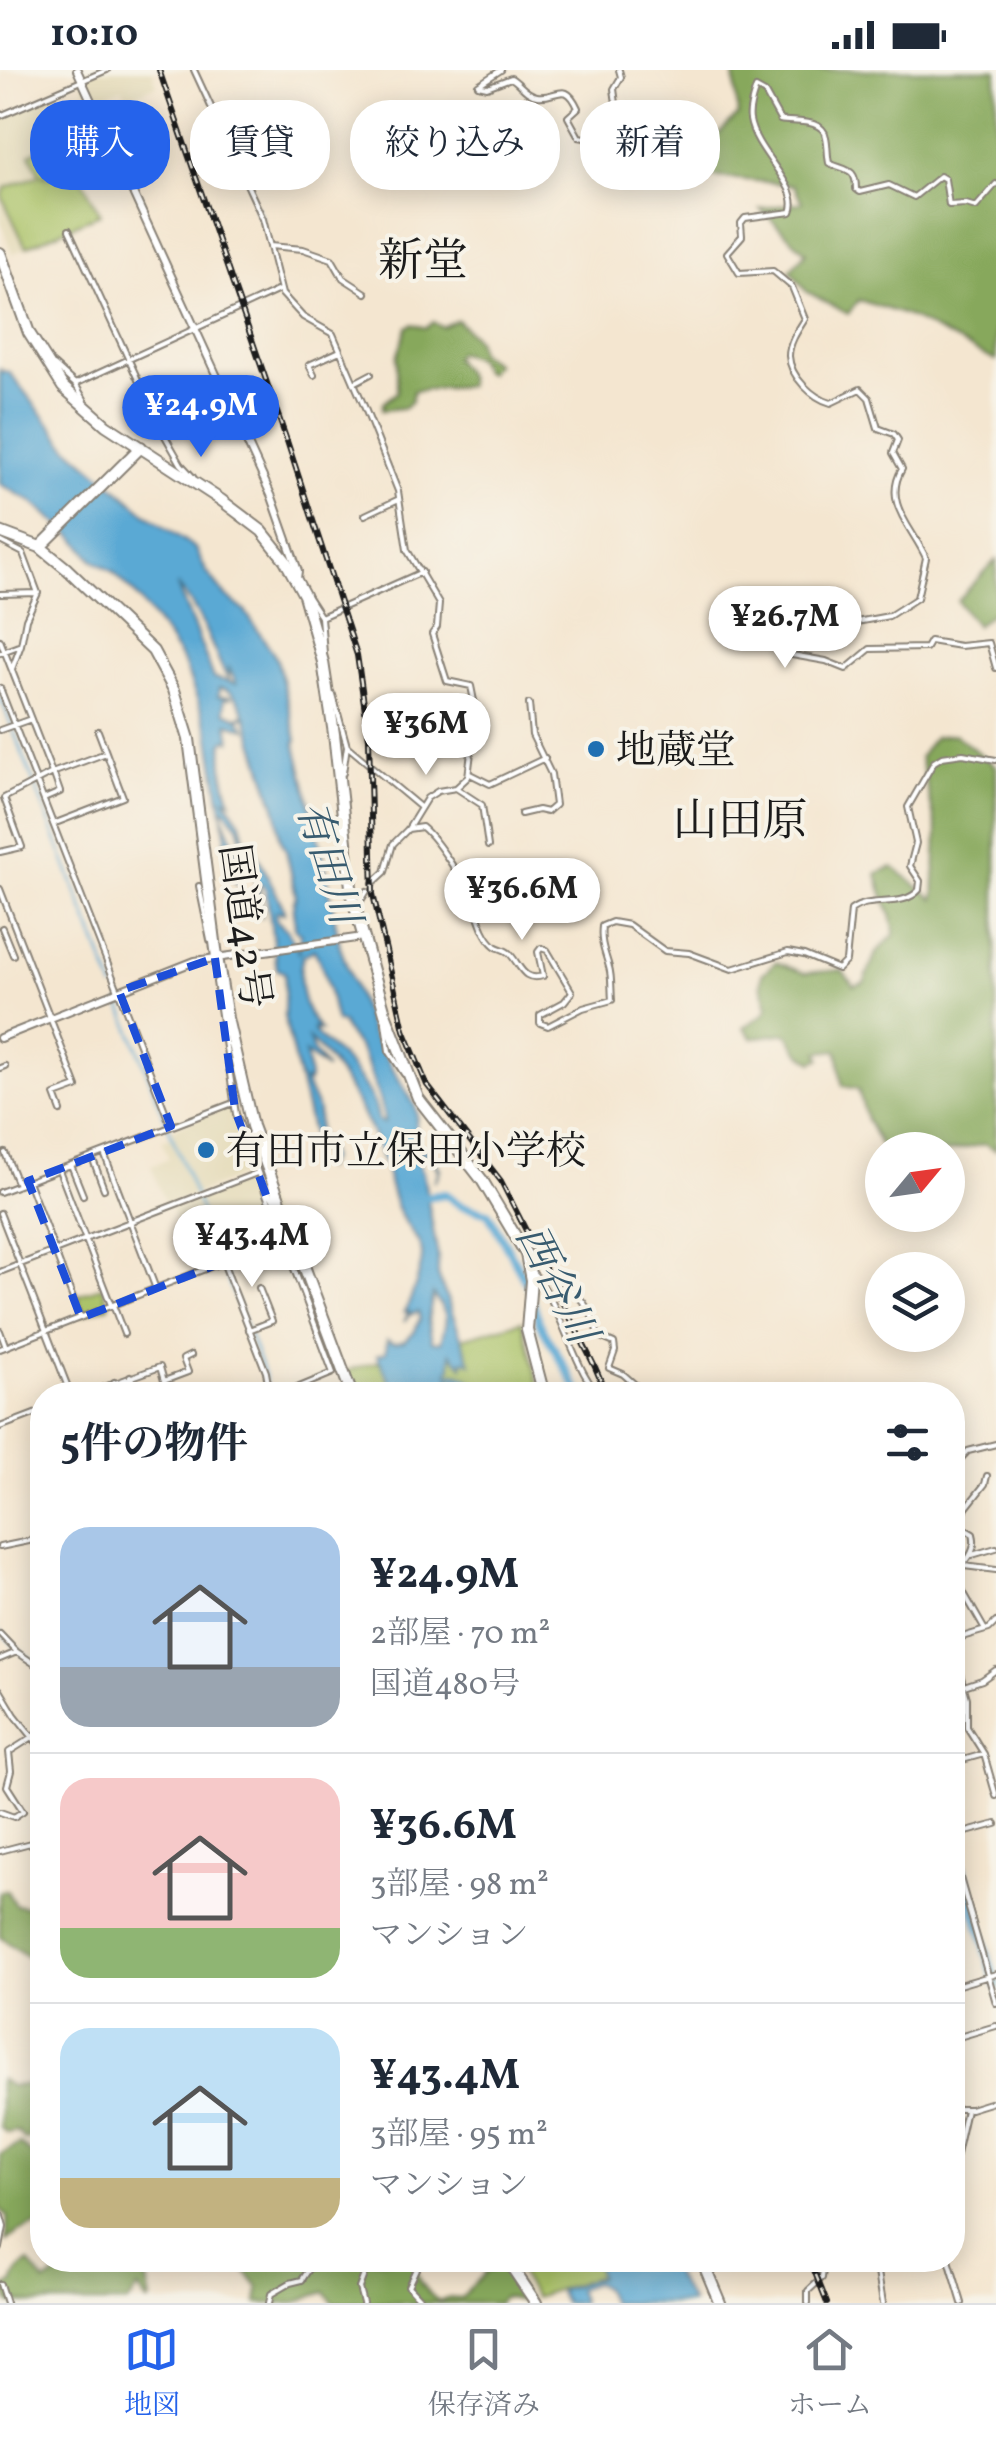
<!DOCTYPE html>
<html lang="ja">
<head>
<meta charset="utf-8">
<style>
	body { margin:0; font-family:Vollkorn,"Noto Serif JP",serif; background:#f6f6f7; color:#1f2937; height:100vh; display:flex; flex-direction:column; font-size:38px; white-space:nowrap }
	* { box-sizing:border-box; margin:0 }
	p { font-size:32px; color:#747a83 }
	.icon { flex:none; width:55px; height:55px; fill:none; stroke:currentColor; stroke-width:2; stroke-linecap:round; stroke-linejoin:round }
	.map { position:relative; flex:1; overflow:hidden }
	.sheet { position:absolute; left:30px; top:1312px; width:935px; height:890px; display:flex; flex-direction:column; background:#fff; border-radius:40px; box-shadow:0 5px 25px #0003 }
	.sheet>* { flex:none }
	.top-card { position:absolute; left:30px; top:30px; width:938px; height:90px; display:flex; gap:20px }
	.needle { width:65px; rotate:61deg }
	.buttons { position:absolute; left:865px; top:1062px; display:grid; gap:20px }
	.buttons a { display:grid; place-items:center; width:100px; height:100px; border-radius:50%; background:#fff; box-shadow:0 5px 25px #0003; font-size:50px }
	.price { position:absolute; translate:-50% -85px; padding:0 22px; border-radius:35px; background:#fff; color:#222; font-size:32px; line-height:65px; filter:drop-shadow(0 2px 5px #0008) }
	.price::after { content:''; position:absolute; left:50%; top:60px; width:30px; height:22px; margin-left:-15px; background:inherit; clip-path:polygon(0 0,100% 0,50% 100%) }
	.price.active { background:#2563eb; color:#fff }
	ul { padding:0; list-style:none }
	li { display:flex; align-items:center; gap:30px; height:250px; padding:0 30px }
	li+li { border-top:2px solid #e0e1e3 }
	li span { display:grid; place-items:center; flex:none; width:280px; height:200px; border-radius:30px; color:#555 }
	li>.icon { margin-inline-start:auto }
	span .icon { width:120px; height:120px; fill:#fffc; stroke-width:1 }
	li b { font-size:42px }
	h2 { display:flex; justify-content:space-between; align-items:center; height:120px; padding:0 30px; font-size:42px }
	.chip { padding:0 35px; border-radius:40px; background:#fff; box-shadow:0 5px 25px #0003; font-size:35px; line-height:90px }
	.chip.active { background:#2563eb; color:#fff }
	.status { display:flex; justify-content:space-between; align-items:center; height:70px; padding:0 50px; background:#fff; direction:ltr }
	.status svg { height:28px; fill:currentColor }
	.dock { display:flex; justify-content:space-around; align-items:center; height:140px; border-top:2px solid #e0e1e3; background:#fff; font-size:28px; color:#747a83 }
	.dock a { display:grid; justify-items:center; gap:5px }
	.dock .active { color:#2563eb }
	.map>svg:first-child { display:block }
</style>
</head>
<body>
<div class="status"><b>10:10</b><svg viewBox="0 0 49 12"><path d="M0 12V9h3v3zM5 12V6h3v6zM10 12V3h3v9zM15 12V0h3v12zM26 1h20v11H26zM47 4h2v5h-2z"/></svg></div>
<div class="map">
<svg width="996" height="2233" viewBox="0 0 996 2233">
	<rect width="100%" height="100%" fill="#f7f3e8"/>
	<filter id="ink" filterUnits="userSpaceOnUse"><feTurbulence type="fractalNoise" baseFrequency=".01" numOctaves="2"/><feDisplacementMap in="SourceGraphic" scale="20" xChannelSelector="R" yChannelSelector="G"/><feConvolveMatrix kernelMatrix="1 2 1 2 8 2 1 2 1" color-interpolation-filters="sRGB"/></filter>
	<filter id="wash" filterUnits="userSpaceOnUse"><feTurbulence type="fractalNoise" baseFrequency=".0048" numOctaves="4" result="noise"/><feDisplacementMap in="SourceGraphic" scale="40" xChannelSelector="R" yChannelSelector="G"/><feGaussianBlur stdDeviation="2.25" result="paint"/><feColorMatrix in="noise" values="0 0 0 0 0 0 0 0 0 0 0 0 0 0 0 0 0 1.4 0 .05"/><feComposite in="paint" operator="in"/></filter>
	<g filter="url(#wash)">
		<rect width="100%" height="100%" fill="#f4e6d0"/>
		<path fill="#e5dbba" d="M77 0H152L157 15 127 28 122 18 91 32Z
			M57 23 89 84 76 91 101 144 12 184 0 149V48Z
			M230 1036 253 1101 166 1136 151 1096 169 1089 162 1071 174 1067 172 1059Z
			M254 1107 280 1169 196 1201 171 1138Z"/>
		<path fill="#aac267" stroke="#636f42" stroke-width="2.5" d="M49 75 59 96 42 106 50 107 75 95 100 144 26 177 2 127 5 118 40 105 30 84Z
			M103 1216 109 1236 82 1245 78 1225Z
			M522 1251 542 1325H353L345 1301Z
			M510 2190H646L535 2227Z"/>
		<path fill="#87a85c" stroke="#52623c" stroke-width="2.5" d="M727 0H996V291L905 245 859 230 848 244 806 221 790 200 806 182 760 139 802 132 793 115 680 103 738 45 734 3Z
			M457 250 476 269 479 282 495 294 488 303 482 300 476 288 457 282 454 288 467 306 468 316 413 321 411 332 404 338 382 340 383 333 397 322V287L407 257 413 254 426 258 433 252 442 257Z
			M996 490V539L976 556 957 531Z
			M954 664 996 696V1080L985 1074 948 1082 883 1080 867 1050 858 1019 843 1016C838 1002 842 993 837 980L819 982 821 988 813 992 799 982 787 963 752 968 744 957 764 944 768 936 761 915 762 904 776 892 804 903 842 900 854 916 864 913 876 883 894 865C895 844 880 825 877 803L893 797 934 829 937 762 920 687 934 667Z
			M0 1821H7L15 1835 28 1837 42 1822V1897L0 1867Z
			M39 1987 42 1988V2032L31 2037 29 2069 25 2070 17 2061 7 2063 0 2057V2009L10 2016C21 2015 33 2016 40 2006L33 1992Z
			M20 2074 42 2093V2153L19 2162 7 2171V2147L0 2138V2084Z
			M78 2190H86L93 2196 106 2190H143L151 2230 148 2232 138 2219 128 2233H10L4 2217 13 2213C16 2203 20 2198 29 2192L45 2213Z
			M237 2190H415C413 2207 425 2222 439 2231L450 2227 461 2228 485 2202 499 2197C515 2203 519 2222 532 2233L503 2227 498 2233H334L325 2222 293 2233H257L259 2218Z"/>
		<path fill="#5aa9d4" stroke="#3b6278" stroke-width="2.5" fill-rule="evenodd" d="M0 297 1 301 9 302 68 377 148 445 196 479 206 501 226 526 245 541 277 589 297 670 295 672 324 790 340 877 371 963 414 1034 417 1044 414 1071 426 1080 440 1099 434 1112 439 1103 435 1093 412 1075 423 1103 438 1186V1205L471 1293 463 1290V1296L451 1283V1297L448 1302C464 1303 476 1311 481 1325H473L470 1316 450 1306V1316L446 1315 448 1325H396L377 1285 386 1282 387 1270 394 1273 404 1271 415 1261 420 1248 418 1242 409 1245 404 1252 409 1242H404C410 1234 423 1196 422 1184 421 1172 410 1160 404 1151 392 1133 389 1108 382 1087 367 1048 340 997 309 969L313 981 326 999 306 984 309 1008 308 1012 304 1011 318 1040V1067L325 1070 330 1088 325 1098 321 1078 313 1067 284 946 285 903 277 899 266 820 262 814 259 815 262 848 251 786 246 785 238 755 224 739 222 743C229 764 246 792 239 815L234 811 237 791 230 771 224 775 226 767 209 662 185 596 168 568 134 523 113 502 94 491 76 469 32 432 0 414ZM177 515C204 545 210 578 229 611L228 596 236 613 214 608ZM219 618C234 619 240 632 245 645L236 647 225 642 224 629 232 627 218 626ZM246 646 277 743 280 768 286 780 296 826C289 840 296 846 295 859L301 863 299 882 287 860 276 850V841L284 843 283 837 251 772 248 782 241 752 225 729 231 731C224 713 221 694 223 672L226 669 231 671 228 653 246 659 239 649ZM314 880C327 903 330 929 336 952L342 953C347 967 356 972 363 985 369 998 385 1043 384 1053L378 1050C378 1031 355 1002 342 988 332 977 320 972 313 959L320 960C303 943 296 909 303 886ZM433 1224C449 1249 448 1242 441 1272L432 1271 428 1250Z
			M590 2190H670L675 2206 692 2233H611L603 2218 594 2213 577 2219 582 2233H564L558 2220 599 2207 596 2195Z"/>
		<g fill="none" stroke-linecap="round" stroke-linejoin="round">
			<path stroke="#5aa9d4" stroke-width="2.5" d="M255 136 261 149
				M0 626 114 918
				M120 932 264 1304 268 1325
				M952 1469 968 1482H972
				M0 1561 23 1583 42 1597"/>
			<path stroke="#5aa9d4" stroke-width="8" d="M419 1128 445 1124 460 1135 488 1143 530 1219
				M533 1232 539 1252 581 1325
				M952 1761 996 1915"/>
		</g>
	</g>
	<g filter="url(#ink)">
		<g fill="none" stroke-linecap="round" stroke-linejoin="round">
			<path stroke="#c9beac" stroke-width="4" stroke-dasharray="4 2" stroke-linecap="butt" d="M157 351 165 366"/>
			<defs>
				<path id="street" d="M194 0 263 149 282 224 303 247 333 264 364 336 398 421 407 480 439 534 437 557 432 564 447 611 471 616 476 641 468 707 456 718 438 721 427 728 408 759 393 774 385 802 373 813
					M501 0 478 15 487 17 511 8C520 13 525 24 537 26 557 29 565 9 578 38L568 47 579 67C592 70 608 69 620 62L614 19 621 7 619 0
					M0 46 107 0
					M114 84 158 62 147 41
					M996 114 976 137 966 134 949 135 945 109 940 106 914 127 889 115 860 122 856 119C856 97 846 101 829 93 827 84 828 75 826 67 823 48 793 53 780 50L765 23 756 18C753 27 748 40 750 50 755 82 802 117 791 142L745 148 741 153 742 166 727 183 739 203 773 201 792 217 805 249C798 260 789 273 789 286 790 307 813 328 831 333L860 319 869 328 878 358 894 364 898 370 893 383 902 399C882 433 913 458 926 488L917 528 889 546 851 553 834 566 794 570 788 581 792 585 826 591 846 599 870 579 926 578 930 571 960 576 989 573 996 598
					M69 160 157 351
					M270 176 303 179 332 189 343 208 366 223
					M54 295 75 314 84 329
					M314 305 309 295 340 281
					M354 313 371 304
					M75 314 279 220
					M165 366 181 394 193 407
					M365 445 399 429
					M0 471 23 483 38 523 26 549 21 575 0 583
					M0 524 38 523
					M308 527 321 547 324 583
					M321 547 422 502
					M0 570 52 703 4 728 22 777 0 782
					M12 599 21 575
					M0 618 171 1056
					M333 625 347 676 343 703
					M0 660 31 649
					M347 676 420 737
					M52 703 106 683
					M470 704 490 714 545 688
					M456 718 482 735 488 776
					M44 729 60 722 53 702
					M521 744 538 740 547 742 555 735 551 704 532 665 529 634
					M53 754 123 727 98 661
					M408 759 422 757C438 770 466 815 474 834 479 848 483 866 495 876 499 879 505 879 509 883 521 895 522 912 543 906L538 882 541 878 547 880 572 922 564 932 540 945V953L548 956 583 938 612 930C611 920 612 907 609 897 605 882 600 873 602 856L612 852 629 855 665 881 689 883 732 899 788 882 804 885 838 899 846 891 851 840C871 825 902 839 919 820L920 811 910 796 916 773 908 737 934 692 942 687 963 684 996 690
					M199 816 210 870
					M0 819 77 1017 55 1025 61 1041
					M359 834 367 821
					M2 858 13 885
					M216 912 236 1044 333 1303 280 1325
					M385 953 389 981 404 1004
					M0 998 5 996
					M250 1064 256 1094
					M5 1083 18 1115
					M104 1083 156 1219
					M92 1087 104 1119
					M71 1095 83 1125
					M59 1100 111 1235
					M260 1107 278 1138
					M28 1111 80 1247
					M0 1122 233 1033
					M0 1143 71 1325
					M223 1192 266 1302 270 1325
					M531 1201C560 1227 577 1313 602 1325
					M0 1202 257 1103
					M557 1209C578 1221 594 1242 598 1266L614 1273 615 1281 609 1298 623 1304 647 1325
					M113 1235 124 1264
					M249 1260 272 1251 259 1218
					M0 1261 6 1277
					M0 1279 282 1169
					M130 1306 138 1325
					M114 1312 119 1325
					M208 1319 210 1325
					M82 1325 160 1297 164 1311 188 1302 183 1289 191 1285
					M0 1357 42 1341
					M952 1398 968 1381 996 1374
					M0 1477 29 1471 42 1461
					M972 1485 996 1478
					M964 1496 996 1500
					M952 1504C965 1494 978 1481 973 1464L961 1457 959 1447 985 1414 987 1406
					M953 1504 985 1560
					M0 1564 17 1582 42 1599
					M952 1570 989 1559 996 1552
					M952 1576 967 1628V1657L984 1684 996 1726
					M0 1589 17 1582
					M964 1616 982 1610 996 1600
					M0 1620 15 1645 42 1679
					M42 1651V1652
					M952 1693 984 1684
					M0 1742 14 1747 23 1741 7 1716 11 1701 9 1682 42 1661
					M952 1766 996 1754
					M952 1780 996 1933
					M0 1781 42 1770
					M952 1917 996 1904
					M952 1969 996 1956
					M952 2039H970L996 2031
					M952 2102 966 2040
					M0 2143 4 2157 0 2178
					M353 2190 362 2195 365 2202 359 2218 363 2233
					M420 2190 408 2216 424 2233
					M876 2190 883 2233
					M949 2190 962 2233
					M0 2214 6 2233
					M269 2233 271 2224 290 2213 302 2210 315 2190
					M808 2233V2221L822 2208 824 2190"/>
				<path id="secondary" d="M77 0 272 427 298 501 297 508
					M0 968 195 891 363 867"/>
				<path id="highway" d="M0 183 29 263 63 317 106 355 221 430 262 461 285 490 304 525 323 592 334 664 352 826 385 943 418 1028 482 1110 526 1184 531 1210 527 1260 544 1325
					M0 462 40 477 67 499 153 581 174 620 189 669 217 887 227 948 252 1056 352 1325
					M40 477 141 377
					M507 2190 536 2233
					M702 2190 720 2233"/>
			</defs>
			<use href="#street" stroke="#888176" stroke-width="8"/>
			<use href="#secondary" stroke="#888176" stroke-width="10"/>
			<use href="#highway" stroke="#888176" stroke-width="14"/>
			<use href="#street" stroke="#fff" stroke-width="4"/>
			<use href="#secondary" stroke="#fff" stroke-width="6"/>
			<use href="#highway" stroke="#fff" stroke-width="10"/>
			<defs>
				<path id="rail" d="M159 0 287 371 357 585 369 668 373 824 404 960 427 1015 501 1111 595 1297 607 1325
					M810 2190 827 2233"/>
			</defs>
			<use href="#rail" stroke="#1c1c1c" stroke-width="6"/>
			<use href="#rail" stroke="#f7f3e8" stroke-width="2.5" stroke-dasharray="8" stroke-linecap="butt"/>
		</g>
	</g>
	<path fill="none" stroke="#1d4ed8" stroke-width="8" stroke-dasharray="20 12" stroke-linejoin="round" d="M215 888 235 1040 282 1169 81 1248 28 1111 171 1056 119 921Z"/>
	<g fill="#1f6fb2" stroke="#f7f3e8" stroke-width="4">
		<circle cx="596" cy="679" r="10"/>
		<circle cx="206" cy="1080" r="10"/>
	</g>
	<g text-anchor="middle" stroke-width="8" stroke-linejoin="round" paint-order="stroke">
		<g font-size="40" fill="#1c1c1c" stroke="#f7f3e8" text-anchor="start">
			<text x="616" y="693">地蔵堂</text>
			<text x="226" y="1094">有田市立保田小学校</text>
		</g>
		<g font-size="40" fill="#1c1c1c" stroke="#f7f3e8">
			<text transform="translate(246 856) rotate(82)" y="14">国道42号</text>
		</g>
		<g font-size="42" font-style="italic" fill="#385b6f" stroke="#f7f3e8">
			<text transform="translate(330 792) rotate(73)" y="15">有田川</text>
			<text transform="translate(558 1213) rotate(63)" y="15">西谷川</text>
		</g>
		<g font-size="45" fill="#1c1c1c" stroke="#f7f3e8">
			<text x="423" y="205">新堂</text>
			<text x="740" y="765">山田原</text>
		</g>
	</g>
</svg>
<div class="buttons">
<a><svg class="needle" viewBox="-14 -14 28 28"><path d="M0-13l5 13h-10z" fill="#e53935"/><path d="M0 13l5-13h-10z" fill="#747a83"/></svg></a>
<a><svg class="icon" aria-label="layers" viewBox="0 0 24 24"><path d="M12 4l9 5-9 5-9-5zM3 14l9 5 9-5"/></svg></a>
</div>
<b class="price active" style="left:201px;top:390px">¥24.9M</b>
<b class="price" style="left:785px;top:601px">¥26.7M</b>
<b class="price" style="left:426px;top:708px">¥36M</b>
<b class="price" style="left:522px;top:873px">¥36.6M</b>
<b class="price" style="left:252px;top:1220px">¥43.4M</b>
<div class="top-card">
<a class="chip active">購入</a>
<a class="chip">賃貸</a>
<a class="chip">絞り込み</a>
<a class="chip">新着</a>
</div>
<section class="sheet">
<h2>5件の物件<svg class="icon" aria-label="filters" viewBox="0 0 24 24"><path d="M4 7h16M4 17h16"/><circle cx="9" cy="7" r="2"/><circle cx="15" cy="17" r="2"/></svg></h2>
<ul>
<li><span style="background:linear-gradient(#a9c7e8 70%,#9aa5b1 0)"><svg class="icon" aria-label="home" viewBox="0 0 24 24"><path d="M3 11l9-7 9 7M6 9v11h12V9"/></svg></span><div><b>¥24.9M</b><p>2部屋 · 70 m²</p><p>国道480号</p></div></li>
<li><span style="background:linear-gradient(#f6c9c9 75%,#8fb573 0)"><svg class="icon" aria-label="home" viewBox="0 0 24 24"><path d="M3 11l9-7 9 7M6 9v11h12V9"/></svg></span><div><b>¥36.6M</b><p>3部屋 · 98 m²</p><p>マンション</p></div></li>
<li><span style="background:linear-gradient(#bfe0f5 75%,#c2b280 0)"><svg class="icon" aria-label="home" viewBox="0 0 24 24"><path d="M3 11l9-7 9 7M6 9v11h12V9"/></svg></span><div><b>¥43.4M</b><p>3部屋 · 95 m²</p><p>マンション</p></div></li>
</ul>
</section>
</div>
<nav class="dock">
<a class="active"><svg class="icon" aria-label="map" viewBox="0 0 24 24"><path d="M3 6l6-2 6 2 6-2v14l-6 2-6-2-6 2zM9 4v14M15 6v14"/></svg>地図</a>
<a><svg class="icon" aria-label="saved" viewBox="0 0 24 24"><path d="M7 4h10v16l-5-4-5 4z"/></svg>保存済み</a>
<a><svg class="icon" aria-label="home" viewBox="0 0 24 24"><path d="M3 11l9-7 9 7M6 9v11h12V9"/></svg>ホーム</a>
</nav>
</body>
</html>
